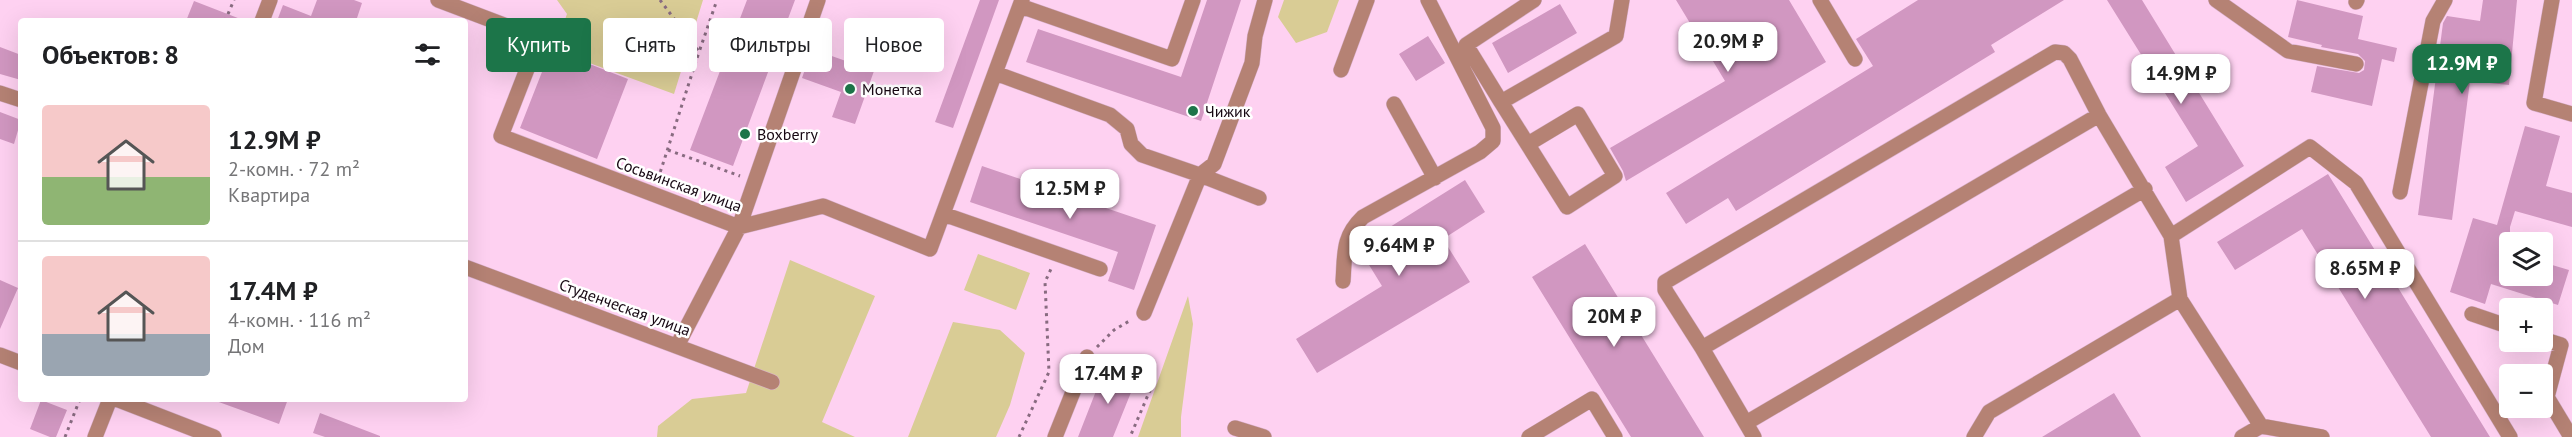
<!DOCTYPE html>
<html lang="ru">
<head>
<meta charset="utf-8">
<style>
	body { margin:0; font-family:"PT Sans",sans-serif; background:#f2f2f2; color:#202124; height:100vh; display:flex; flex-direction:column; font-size:22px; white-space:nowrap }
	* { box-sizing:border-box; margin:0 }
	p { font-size:20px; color:#757577 }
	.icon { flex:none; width:33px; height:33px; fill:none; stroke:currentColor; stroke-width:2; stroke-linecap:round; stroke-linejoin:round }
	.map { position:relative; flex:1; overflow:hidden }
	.panel { position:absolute; left:18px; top:18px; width:450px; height:384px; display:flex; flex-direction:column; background:#fff; border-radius:6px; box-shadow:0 6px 24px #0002 }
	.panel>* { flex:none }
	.top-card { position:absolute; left:486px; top:18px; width:570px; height:54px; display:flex; gap:12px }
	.controls { position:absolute; left:2499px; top:232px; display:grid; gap:12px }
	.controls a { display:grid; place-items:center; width:54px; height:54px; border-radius:6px; background:#fff; box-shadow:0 6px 24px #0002; font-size:30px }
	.price { position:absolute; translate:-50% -51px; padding:0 14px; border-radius:12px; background:#fff; color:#222; font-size:20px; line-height:39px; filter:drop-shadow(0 2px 3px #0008) }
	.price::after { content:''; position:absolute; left:50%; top:36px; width:18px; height:14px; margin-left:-9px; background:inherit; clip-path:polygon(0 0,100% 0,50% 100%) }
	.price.active { background:#1c7549; color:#fff }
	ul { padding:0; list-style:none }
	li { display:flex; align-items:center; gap:18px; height:150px; padding:0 24px }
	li+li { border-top:2px solid #e0e0e0 }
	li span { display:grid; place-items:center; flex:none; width:168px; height:120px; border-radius:6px; color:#555 }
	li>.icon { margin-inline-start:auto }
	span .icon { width:72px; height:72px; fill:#fffc; stroke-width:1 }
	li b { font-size:26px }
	h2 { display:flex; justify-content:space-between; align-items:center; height:72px; padding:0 24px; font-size:26px }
	.chip { padding:0 21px; border-radius:6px; background:#fff; box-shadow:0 6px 24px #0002; font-size:21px; line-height:54px }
	.chip.active { background:#1c7549; color:#fff }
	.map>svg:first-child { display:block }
</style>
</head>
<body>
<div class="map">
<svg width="2572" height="437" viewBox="0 0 2572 437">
	<rect width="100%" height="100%" fill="#fed1f1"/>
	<path fill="#d9cc95" d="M557 0H703L674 94 554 50 567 14Z
		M1284 0H1339L1327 32 1296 43 1278 17Z
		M978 254 1030 273 1016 310 964 290Z
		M790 260 875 296 822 422 855 437H657L658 426 692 399 746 393Z
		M1188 296 1193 324 1181 417V437H1138Z
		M953 322 1000 330 1025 353 1010 405 996 437H908Z"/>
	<path fill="#d197c1" d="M317 0H354L362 3 356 21H277L283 5 311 16Z
		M747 0H795L733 166 690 150Z
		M980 0H999L953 128 935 122Z
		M1207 0H1241L1201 121 1026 62 1038 29 1181 77Z
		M1676 0H1789L1826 62 1626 181 1623 171 1610 148 1725 81Z
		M1918 0H2064L1991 45 1995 52 1736 211 1728 198 1686 224 1666 193 1873 66 1856 39Z
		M2107 0H2142L2244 166 2186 202 2165 167 2198 146Z
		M2297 0 2363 16 2358 39 2397 48 2394 62 2382 59 2372 106 2311 92 2317 66 2359 73 2364 70 2365 61 2358 54 2321 47 2322 45 2288 37Z
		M2483 0H2517L2509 85 2470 81 2452 220 2418 215 2443 23 2447 16 2480 21Z
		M194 1 243 20V21H186Z
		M1560 4 1577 33 1508 73 1492 43Z
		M1428 36 1445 63 1416 81 1399 54Z
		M0 47 21 55V80L0 74Z
		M551 49 628 79 597 159 520 128Z
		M812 49 874 71 855 124 832 117 841 92 802 78Z
		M0 112 21 120 14 144 0 139Z
		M2525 126 2560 136 2546 186 2572 193V227L2515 211 2510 227V276H2542V262L2569 270 2558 305 2491 284 2485 304 2450 292 2473 218 2497 225Z
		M982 166 1156 225 1134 290 1108 281 1118 252 970 202Z
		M2328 174 2490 437H2431L2302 229 2235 270 2217 242Z
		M1465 180 1485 212 1443 239 1470 282 1317 373 1296 339 1382 286 1358 247Z
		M1585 244 1704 437H1631L1532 277Z
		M0 280 18 288 0 329Z
		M1105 368 1136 380 1113 437H1078Z
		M2114 393 2141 437H2042Z
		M216 399H288L279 424 216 401Z
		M41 400 67 410 56 437H50L30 429Z
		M320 413 380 436V437H325L313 433Z"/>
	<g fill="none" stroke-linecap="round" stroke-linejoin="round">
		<defs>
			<path id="minor" d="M438 0 536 37 538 41 501 136 739 227 823 206 930 249 1022 0
				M1534 0 1466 45 1501 102 1616 36 1622 0
				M1820 0 1855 59
				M2216 0 2288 51 2356 64
				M2552 0 2534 103 2572 114
				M2356 2 2357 0
				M1020 6 1172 59 1193 0
				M262 21 270 0
				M1341 70 1367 0
				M995 73 1110 115 1127 129 1131 144 1142 155 1200 175 1214 164 1252 63 1255 36 1265 0
				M0 93 21 100
				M1501 102 1567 207 1615 176 1578 114 1528 144
				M1394 104 1435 178
				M2400 192 2433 21 2445 0
				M943 214 1100 269
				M2171 236 2310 147 2356 183 2510 437
				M465 267 772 382
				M1343 281C1345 254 1342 237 1363 217L1480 152 1493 141V128L1428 0
				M1144 313 1200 175 1259 198
				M2472 314 2510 327
				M2542 339 2561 345 2547 397 2571 437
				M677 346 739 227 818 0
				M1702 348 2099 115
				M0 355 21 363
				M116 399 214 437
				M1746 423 2145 189
				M1235 428 1264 437
				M95 437 110 399
				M1055 437 1087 357
				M1529 437 1592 399 1615 437
				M1754 437 1702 348 1665 290V282L2055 52 2064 53 2070 59 2099 115 2171 236 2180 299 2261 426 2322 437
				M1974 437 1989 412 2180 299
				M2242 437 2261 426"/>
		</defs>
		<use href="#minor" stroke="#d9b1cd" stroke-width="16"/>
		<path stroke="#886b80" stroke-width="3" stroke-dasharray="3 4.5" stroke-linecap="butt" d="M660 0 699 52 717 0
			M225 21 234 0
			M668 150 740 176
			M658 179 699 52
			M1097 347 1114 330 1131 320
			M1104 357H1123L1154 381 1130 437
			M65 437 80 399
			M1019 437 1049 372 1045 282 1051 269"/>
		<use href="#minor" stroke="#b58274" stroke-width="15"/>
	</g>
	<g fill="#1c7549" stroke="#fff" stroke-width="2">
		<circle cx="850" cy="89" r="6"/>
		<circle cx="1193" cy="111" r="6"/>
		<circle cx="745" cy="134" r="6"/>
	</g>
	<g text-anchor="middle" stroke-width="5" stroke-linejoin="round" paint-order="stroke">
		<g font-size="16" fill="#160712" stroke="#fff" text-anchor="start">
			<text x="862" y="95">Монетка</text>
			<text x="1205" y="117">Чижик</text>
			<text x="757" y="140">Boxberry</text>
		</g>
		<g font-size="16" fill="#160712" stroke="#fff">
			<text transform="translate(679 184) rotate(20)" y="6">Сосьвинская улица</text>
			<text transform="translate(625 307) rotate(20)" y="6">Студенческая улица</text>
		</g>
	</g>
</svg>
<div class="controls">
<a><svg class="icon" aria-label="layers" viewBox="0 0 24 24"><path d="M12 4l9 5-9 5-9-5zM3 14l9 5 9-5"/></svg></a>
<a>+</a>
<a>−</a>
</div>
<b class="price" style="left:1728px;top:73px">20.9M ₽</b>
<b class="price active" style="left:2462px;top:95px">12.9M ₽</b>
<b class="price" style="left:2181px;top:105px">14.9M ₽</b>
<b class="price" style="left:1070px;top:220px">12.5M ₽</b>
<b class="price" style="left:1399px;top:277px">9.64M ₽</b>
<b class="price" style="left:2365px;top:300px">8.65M ₽</b>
<b class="price" style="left:1614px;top:348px">20M ₽</b>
<b class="price" style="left:1108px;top:405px">17.4M ₽</b>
<div class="top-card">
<a class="chip active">Купить</a>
<a class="chip">Снять</a>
<a class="chip">Фильтры</a>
<a class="chip">Новое</a>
</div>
<section class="panel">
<h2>Объектов: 8<svg class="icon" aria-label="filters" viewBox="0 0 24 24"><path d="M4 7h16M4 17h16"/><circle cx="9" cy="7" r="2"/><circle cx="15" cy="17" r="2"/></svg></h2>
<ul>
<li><span style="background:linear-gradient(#f6c9c9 60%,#8fb573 0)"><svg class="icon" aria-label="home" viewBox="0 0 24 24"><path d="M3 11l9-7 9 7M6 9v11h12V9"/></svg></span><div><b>12.9M ₽</b><p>2-комн. · 72 m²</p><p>Квартира</p></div></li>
<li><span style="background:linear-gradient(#f6c9c9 65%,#9aa5b1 0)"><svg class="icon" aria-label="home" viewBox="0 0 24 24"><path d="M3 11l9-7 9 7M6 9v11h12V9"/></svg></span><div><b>17.4M ₽</b><p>4-комн. · 116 m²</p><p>Дом</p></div></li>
</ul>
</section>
</div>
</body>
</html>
